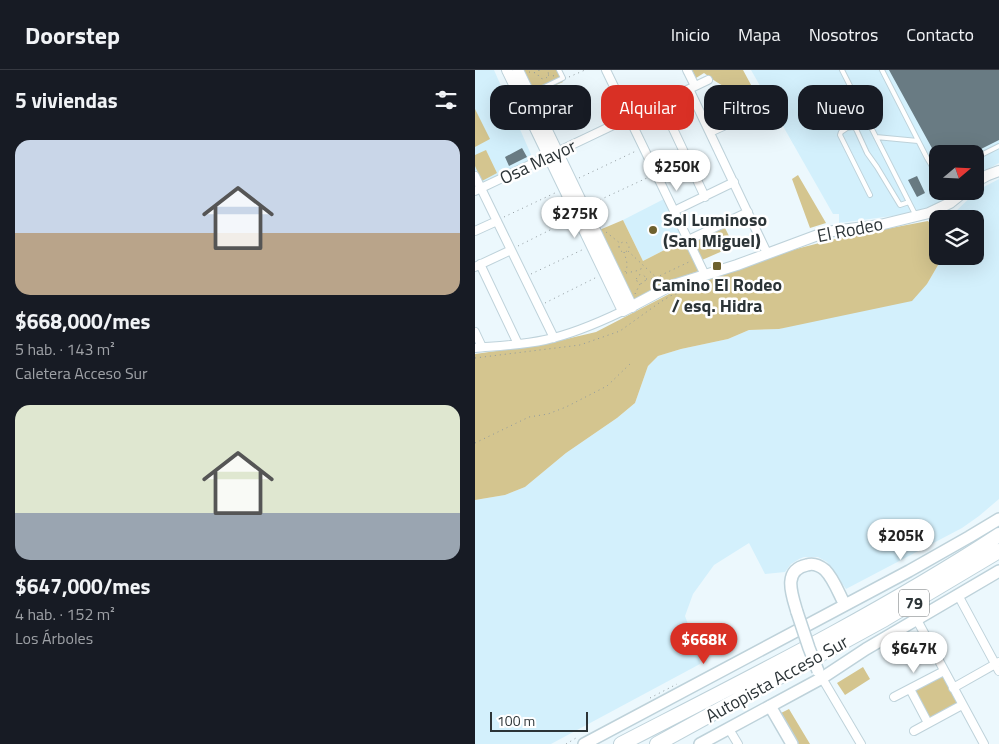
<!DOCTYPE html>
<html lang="es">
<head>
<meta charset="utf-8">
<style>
	body { margin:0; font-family:"Titillium Web",sans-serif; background:#242831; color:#f1f3f6; height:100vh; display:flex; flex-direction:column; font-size:19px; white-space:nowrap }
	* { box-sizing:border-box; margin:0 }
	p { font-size:16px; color:#9ea1a6 }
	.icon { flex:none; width:28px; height:28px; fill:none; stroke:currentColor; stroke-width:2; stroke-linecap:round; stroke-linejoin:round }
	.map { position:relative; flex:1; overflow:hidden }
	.side { display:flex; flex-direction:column; background:#171b24; width:475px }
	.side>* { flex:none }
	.top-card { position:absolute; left:15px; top:15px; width:434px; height:45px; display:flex; gap:10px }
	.needle { width:32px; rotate:71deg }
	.buttons { position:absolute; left:454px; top:75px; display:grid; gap:10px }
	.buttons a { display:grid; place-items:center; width:55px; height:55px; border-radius:10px; background:#171b24; box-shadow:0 5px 20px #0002; font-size:25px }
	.scale { position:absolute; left:15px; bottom:12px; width:98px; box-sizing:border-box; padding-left:5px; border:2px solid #2c3437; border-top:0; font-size:14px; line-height:18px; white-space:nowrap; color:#2c3437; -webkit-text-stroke:4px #fff; paint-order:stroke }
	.price { position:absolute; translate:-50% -42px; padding:0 11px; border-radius:18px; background:#fff; color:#222; font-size:16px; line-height:32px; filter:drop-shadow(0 1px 2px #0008) }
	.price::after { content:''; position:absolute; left:50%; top:30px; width:15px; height:11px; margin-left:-8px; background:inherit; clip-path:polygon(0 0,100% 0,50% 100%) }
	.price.selected { background:#d93025; color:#fff }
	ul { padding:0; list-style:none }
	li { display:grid; align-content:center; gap:10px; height:265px; padding:0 15px }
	li span { display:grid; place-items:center; height:155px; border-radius:15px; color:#555 }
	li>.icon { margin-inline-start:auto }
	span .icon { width:90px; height:90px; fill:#fffc; stroke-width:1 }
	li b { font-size:21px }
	h2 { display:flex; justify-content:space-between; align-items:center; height:60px; padding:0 15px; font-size:21px }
	.tag { padding:0 18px; border-radius:15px; background:#171b24; box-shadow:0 5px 20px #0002; font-size:18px; line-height:45px }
	.tag.selected { background:#d93025; color:#fff }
	header { display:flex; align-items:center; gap:30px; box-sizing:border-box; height:70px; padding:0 25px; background:#171b24; border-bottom:1px solid #363941 }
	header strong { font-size:24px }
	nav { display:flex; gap:28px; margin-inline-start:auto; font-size:18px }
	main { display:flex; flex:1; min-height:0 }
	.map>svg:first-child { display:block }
</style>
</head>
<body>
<header>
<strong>Doorstep</strong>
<nav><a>Inicio</a><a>Mapa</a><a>Nosotros</a><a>Contacto</a></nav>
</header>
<main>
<section class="side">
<h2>5 viviendas<svg class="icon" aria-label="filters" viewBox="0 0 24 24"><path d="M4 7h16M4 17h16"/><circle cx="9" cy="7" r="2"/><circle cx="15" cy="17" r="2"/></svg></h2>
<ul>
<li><span style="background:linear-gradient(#c9d6e8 60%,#b9a48a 0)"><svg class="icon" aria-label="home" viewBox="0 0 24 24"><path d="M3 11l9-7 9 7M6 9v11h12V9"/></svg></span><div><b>$668,000/mes</b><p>5 hab. · 143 m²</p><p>Caletera Acceso Sur</p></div></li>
<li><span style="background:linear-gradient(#dfe7d0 70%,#9aa5b1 0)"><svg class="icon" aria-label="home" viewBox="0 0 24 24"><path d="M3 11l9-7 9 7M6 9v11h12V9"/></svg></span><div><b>$647,000/mes</b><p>4 hab. · 152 m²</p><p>Los Árboles</p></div></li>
</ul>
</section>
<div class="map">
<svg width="524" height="674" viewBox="0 0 524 674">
	<rect width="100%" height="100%" fill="#ecf8fd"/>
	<path fill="#d3f0fc" d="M0 0H19L58 89 7 114 0 100Z
		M276 0H524V93L500 106V84H462V121H482L475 131 448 142 364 153V144H358Z
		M524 109V429L504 446 487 458 371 519 352 492 343 487H329L324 489 316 494 310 502 290 504 274 473 239 495 218 524 210 546 223 581 225 594 76 674H0V430L30 425 50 417 91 383 142 348 160 333 173 296 183 286 206 279 253 269 274 260 304 259 452 214 466 190 467 186H500V149H469L481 141 503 120Z
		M189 129 209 170 168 191 148 150Z"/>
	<path fill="#d4c58f" d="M46 0H82L88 12 58 25Z
		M217 0H268L289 39 287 40 240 11 229 3 221 8Z
		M0 39 15 69 0 77Z
		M11 80 22 103 7 111 0 96V85Z
		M323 105 351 153 335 158 317 109Z
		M148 150 168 191 209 170 224 201 188 213 160 229 156 228 122 161Z
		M453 151 462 162V186H467L466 190 452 214 437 231 304 259 274 260 253 269 206 279 183 286 173 296 160 333 142 348 91 383 50 417 30 425 0 430V284L70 274 121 262 198 222 321 179 368 167Z
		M249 156 259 176 227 190 218 170Z
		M388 597 395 609 370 625 362 613Z
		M468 605 483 633 454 650 438 621Z
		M314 639 335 674H321L304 644Z"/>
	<path fill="#697b83" d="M414 0H524V70L496 84H473L469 76 458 80Z
		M47 78 52 87 34 96 30 87Z
		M442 106 450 123 442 127 433 110Z"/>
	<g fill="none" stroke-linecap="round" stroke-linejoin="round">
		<defs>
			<path id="service" d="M367 0 440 144
				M407 0 452 88 458 98 462 101
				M55 24 88 8 84 0
				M401 67 443 71
				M500 88 524 76
				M395 125 365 65 366 62 372 58 378 57 381 59 392 83 402 97 425 135 434 132"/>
			<path id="minor" d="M131 0 230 205
				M212 0 220 16
				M214 19 292 183
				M186 33 230 127
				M235 62 268 47
				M0 106 79 268
				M0 121 233 10
				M199 141 259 112
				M0 161 22 151
				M213 170 273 142
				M5 194 43 274
				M0 197 36 180
				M0 262 7 277
				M0 278C23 276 47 275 70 270 98 264 123 253 148 241
				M483 525 524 601
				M442 550 509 674
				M347 608 386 674
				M478 618 524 592
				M435 619 453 653
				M419 627 469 601
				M254 659 263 674
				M439 661 487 635"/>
			<path id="tertiary" d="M32 0 148 241 195 216 262 195 351 162 405 155 454 143 475 133 490 121
				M43 0 157 237
				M500 112 513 105 524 101"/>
			<path id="secondary" d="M322 542C317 525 307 500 332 495 338 493 345 496 350 500 359 509 364 524 370 535
				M295 636 317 674
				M109 674 434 501 494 467 524 449
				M225 674 347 608 391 579 524 501"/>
			<path id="motorway" d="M146 674C274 608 403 544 524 465
				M182 674 410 549 524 481"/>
		</defs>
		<use href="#service" stroke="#bed2da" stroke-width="6"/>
		<use href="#minor" stroke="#bed2da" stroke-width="10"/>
		<use href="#tertiary" stroke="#bed2da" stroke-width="12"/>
		<use href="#secondary" stroke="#bed2da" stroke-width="14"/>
		<use href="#motorway" stroke="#bed2da" stroke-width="16"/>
		<path stroke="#8f999d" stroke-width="1" stroke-dasharray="1 4" stroke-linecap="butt" d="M64 0 63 5C67 13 77 7 72 0
			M54 2 62 3
			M73 5 80 6
			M94 7 110 0
			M104 108 161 81
			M116 134 174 107
			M29 147 82 122
			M131 162 146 174
			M144 177a5 5 0 1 1 10 0a5 5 0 1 1-10 0Z
			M43 176 95 150
			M153 181 185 211
			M149 182C151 190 154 195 150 202
			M151 203 161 201 168 198
			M56 204 109 179
			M161.5 209a4.5 4.5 0 1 1 9 0a4.5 4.5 0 1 1-9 0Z
			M171 209H178L216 191
			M160 224 165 214
			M70 233 122 207
			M0 288 105 275 145 261 184 233 195 226 219 218
			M0 373 54 347 73 344 91 337 132 316 155 294
			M175 628 202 614
			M91 674 101 668"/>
		<use href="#service" stroke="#fff" stroke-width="4"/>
		<use href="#minor" stroke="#fff" stroke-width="8"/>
		<use href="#tertiary" stroke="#fff" stroke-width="10"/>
		<use href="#secondary" stroke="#fff" stroke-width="11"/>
		<use href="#motorway" stroke="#fff" stroke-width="14"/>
		<defs>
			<path id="secondary-bridge" d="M322 542 334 578 343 601"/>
		</defs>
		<use href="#secondary-bridge" stroke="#bed2da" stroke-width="14" stroke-linecap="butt"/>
		<use href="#secondary-bridge" stroke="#fff" stroke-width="11"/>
	</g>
	<g fill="#6e612e" stroke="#fff" stroke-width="2">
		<circle cx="178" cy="160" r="5"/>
		<rect x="237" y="191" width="10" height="10" rx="2.5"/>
	</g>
	<g text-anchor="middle" stroke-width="5" stroke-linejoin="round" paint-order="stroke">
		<rect fill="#fff" stroke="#6b7173" stroke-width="1" x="424" y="519.5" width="30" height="27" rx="4"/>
		<g font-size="16" font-weight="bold" fill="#2c3437">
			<text x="439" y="539">79</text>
		</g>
		<g font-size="18" fill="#2c3437" stroke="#fff">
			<text transform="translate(63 92) rotate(-25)" y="6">Osa Mayor</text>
			<text transform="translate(375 160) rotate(-11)" y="6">El Rodeo</text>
			<text transform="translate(302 609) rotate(-29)" y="6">Autopista Acceso Sur</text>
		</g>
		<g font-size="18" font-weight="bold" fill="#2c3437" stroke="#fff" text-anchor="start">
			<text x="188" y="156">Sol Luminoso<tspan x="188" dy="21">(San Miguel)</tspan></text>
			<text x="242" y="221" text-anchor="middle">Camino El Rodeo<tspan x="242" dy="21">/ esq. Hidra</tspan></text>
		</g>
	</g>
</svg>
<div class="buttons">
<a><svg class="needle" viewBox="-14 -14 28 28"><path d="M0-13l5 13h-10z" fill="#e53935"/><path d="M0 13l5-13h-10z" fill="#9ea1a6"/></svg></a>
<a><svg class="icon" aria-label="layers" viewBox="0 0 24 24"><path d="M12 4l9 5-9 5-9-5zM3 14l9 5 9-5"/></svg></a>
</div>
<div class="scale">100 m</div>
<b class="price" style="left:202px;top:122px">$250K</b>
<b class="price" style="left:100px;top:169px">$275K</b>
<b class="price" style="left:426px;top:491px">$205K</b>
<b class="price selected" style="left:229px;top:595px">$668K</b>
<b class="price" style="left:439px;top:604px">$647K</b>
<div class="top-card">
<a class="tag">Comprar</a>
<a class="tag selected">Alquilar</a>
<a class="tag">Filtros</a>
<a class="tag">Nuevo</a>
</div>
</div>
</main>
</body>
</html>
